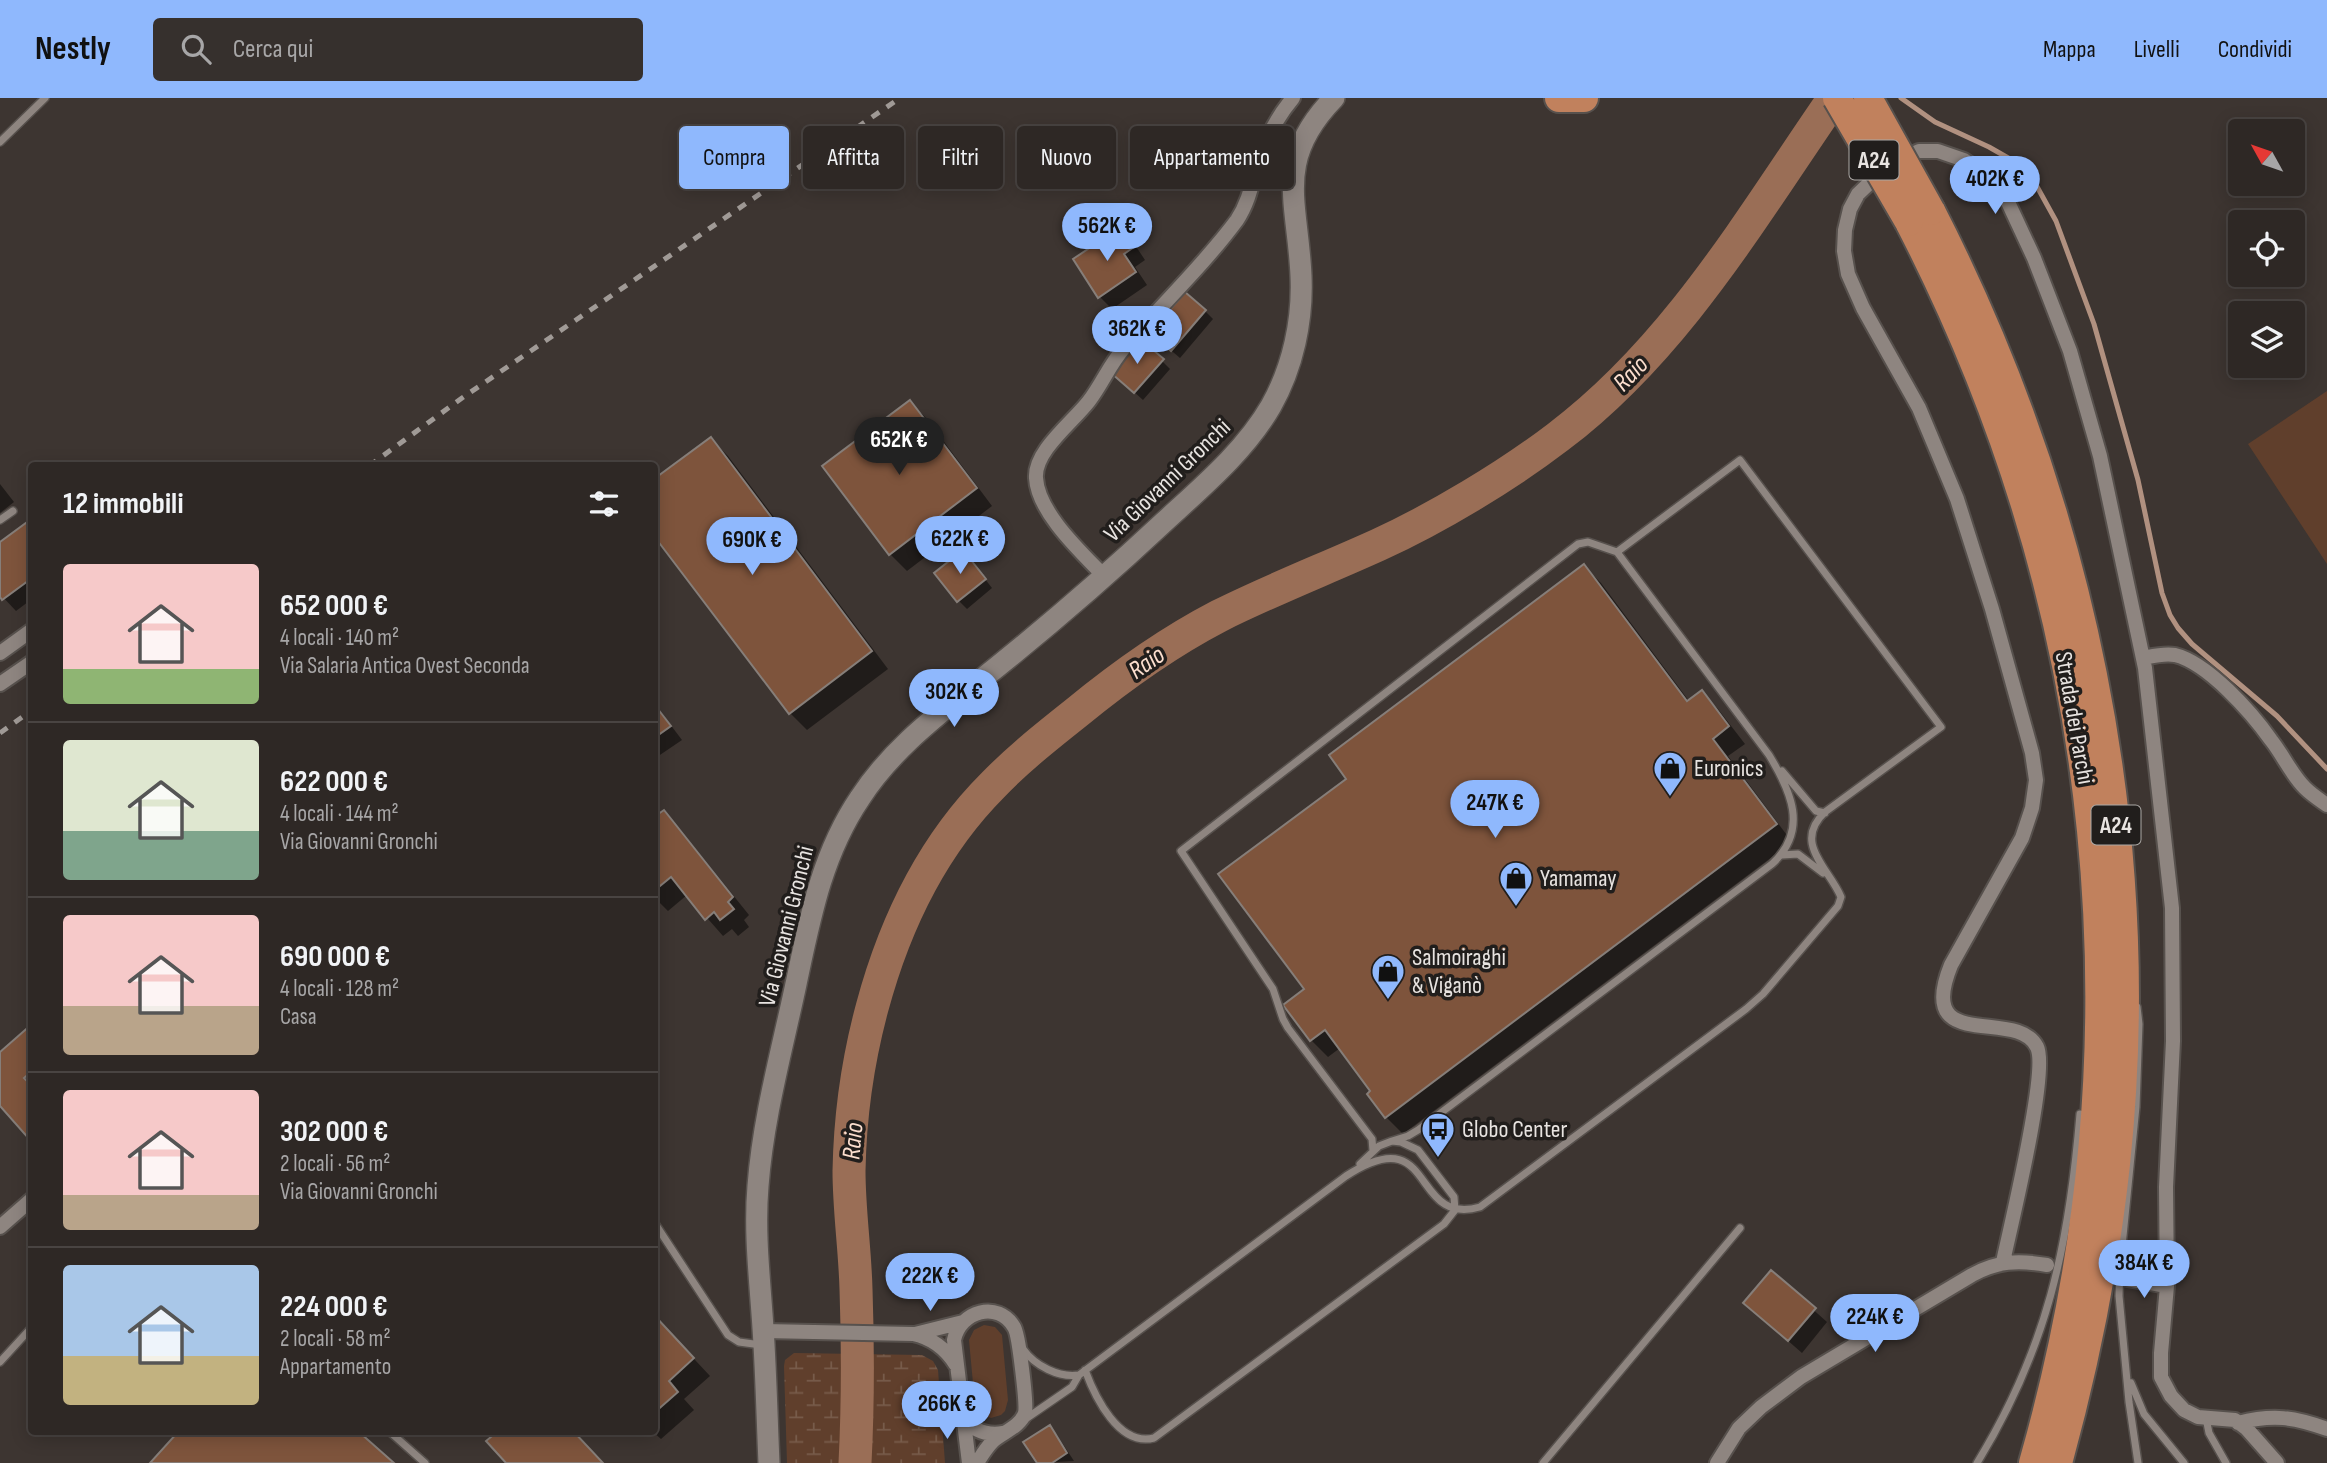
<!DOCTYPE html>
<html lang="it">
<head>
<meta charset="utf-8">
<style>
	body { margin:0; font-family:"Sofia Sans Condensed",sans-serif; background:#36302d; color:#f1f3f6; height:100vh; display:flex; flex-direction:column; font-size:26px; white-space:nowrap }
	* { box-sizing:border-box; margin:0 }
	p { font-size:23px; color:#a7a6a7 }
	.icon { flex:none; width:38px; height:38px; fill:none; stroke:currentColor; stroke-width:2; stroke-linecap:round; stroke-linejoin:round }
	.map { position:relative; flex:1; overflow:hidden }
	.sheet { position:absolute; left:28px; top:364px; width:630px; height:973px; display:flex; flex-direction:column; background:#2e2825; border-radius:7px; box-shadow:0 4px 18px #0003,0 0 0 2px #494442 }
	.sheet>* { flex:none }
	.hud { position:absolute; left:679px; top:28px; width:665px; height:63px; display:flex; gap:14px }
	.needle { width:46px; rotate:310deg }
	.tools { position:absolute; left:2228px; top:21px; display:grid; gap:14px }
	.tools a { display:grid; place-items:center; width:77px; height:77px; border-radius:7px; background:#2e2825; box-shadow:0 4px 18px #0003,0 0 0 2px #494442; font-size:35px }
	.price { position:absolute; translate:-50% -60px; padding:0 16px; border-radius:24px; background:#8fb8fd; color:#111; font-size:23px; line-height:46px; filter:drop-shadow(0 2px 4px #0008) }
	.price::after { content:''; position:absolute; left:50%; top:42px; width:21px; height:16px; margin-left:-10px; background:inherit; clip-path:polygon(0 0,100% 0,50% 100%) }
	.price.current { background:#222; color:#fff }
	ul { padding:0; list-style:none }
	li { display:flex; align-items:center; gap:21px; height:175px; padding:0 35px }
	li+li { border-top:2px solid #494442 }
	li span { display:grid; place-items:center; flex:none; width:196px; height:140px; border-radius:7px; color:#555 }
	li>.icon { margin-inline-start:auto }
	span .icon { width:84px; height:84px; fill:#fffc; stroke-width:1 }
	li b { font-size:30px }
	h2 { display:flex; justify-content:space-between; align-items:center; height:84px; padding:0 35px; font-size:30px }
	.chip { padding:0 24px; border-radius:7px; background:#2e2825; box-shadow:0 4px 18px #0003,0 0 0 2px #494442; font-size:24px; line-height:63px }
	.chip.current { background:#8fb8fd; color:#111 }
	header { display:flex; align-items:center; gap:42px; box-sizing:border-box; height:98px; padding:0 35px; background:#8fb8fd; color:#111 }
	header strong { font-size:33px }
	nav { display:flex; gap:38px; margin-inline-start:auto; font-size:24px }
	.search { width:490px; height:63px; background:#36302d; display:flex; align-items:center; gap:18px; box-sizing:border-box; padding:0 24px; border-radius:7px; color:#a7a6a7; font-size:26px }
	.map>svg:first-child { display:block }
</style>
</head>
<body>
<header>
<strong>Nestly</strong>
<div class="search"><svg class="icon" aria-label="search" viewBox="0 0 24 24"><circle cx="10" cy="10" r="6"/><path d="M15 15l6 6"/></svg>Cerca qui</div>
<nav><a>Mappa</a><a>Livelli</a><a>Condividi</a></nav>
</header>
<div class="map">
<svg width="2327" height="1365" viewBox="0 0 2327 1365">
	<defs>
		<pattern id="wetland-marsh" width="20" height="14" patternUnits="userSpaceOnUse" patternTransform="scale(1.75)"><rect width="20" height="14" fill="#603f2c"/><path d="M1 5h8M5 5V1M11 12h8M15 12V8" fill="none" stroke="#775b4a"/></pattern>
	</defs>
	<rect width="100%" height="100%" fill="#3d3531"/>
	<path fill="#603f2c" d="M2327 293V466L2248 346Z
		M984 1227 995 1229 1002 1237 1008 1302 1005 1313 1001 1317 991 1320 980 1316 975 1307 969 1242 974 1232Z"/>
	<path fill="url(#wetland-marsh)" d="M794 1255 922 1257 933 1263 938 1272 945 1365H787L784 1268 785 1262Z"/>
	<path fill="#0007" d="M1120 131 1133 144 1145 162 1135 169 1147 187 1112 211 1100 199Z
		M1205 213 1213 221 1180 260 1160 243Z
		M1162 263 1170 271 1143 302 1122 283Z
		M910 304 927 321 992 408 907 473 890 456Z
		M711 341 728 358 888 571 807 632 790 615Z
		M0 386 14 404 0 415Z
		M32 426V501L16 513 0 496V446Z
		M970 462 992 490 967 511 959 503Z
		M1584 468 1601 485 1689 603 1702 594 1718 611 1745 646 1728 658 1792 744 1403 1036 1386 1019 1373 993 1340 950 1328 959 1311 942 1306 891 1349 681Z
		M654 605 682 642 654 661Z
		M663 714 680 731 749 817 744 822 749 829 738 838 732 831 723 838 687 797 668 813 654 799V721Z
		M32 929V1042L0 1005V956Z
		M1771 1174 1827 1224 1802 1255 1745 1205Z
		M654 1218 710 1278 684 1301 694 1312 661 1341 653 1334Z
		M1049 1329 1057 1337 1074 1363 1039 1365Z
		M180 1334H357L392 1365H152Z
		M499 1334H573L602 1365H508L489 1343Z"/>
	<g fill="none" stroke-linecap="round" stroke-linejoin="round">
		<path stroke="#b19180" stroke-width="5" d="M1901 0 1935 24 1989 49 2010 61 2035 85 2056 123 2094 226 2138 382 2162 495 2170 517 2178 530 2192 546 2277 618 2327 671"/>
		<path stroke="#9a6e56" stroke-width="33" d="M855 1365C858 1307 858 1249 856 1191 855 1152 849 1112 849 1073 850 1019 858 962 872 910 894 828 932 748 993 687 1018 661 1047 638 1076 615 1121 578 1167 545 1219 518 1271 492 1325 471 1378 447 1437 420 1507 378 1558 339 1676 250 1751 120 1834 0"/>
	</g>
	<path fill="#7e543c" stroke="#867e79" stroke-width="2" d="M1121 129 1134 149 1124 156 1136 174 1098 200 1073 161Z
		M1185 194 1206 212 1171 253 1150 235Z
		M1141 242 1164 261 1134 295 1111 275Z
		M910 302 977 390 889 457 822 368Z
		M711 339 872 553 789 616 654 438V381Z
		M30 422 32 425V480L2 502 0 499V444Z
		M963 452 986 481 957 504 934 475Z
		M1584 466 1687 603 1702 592 1729 628 1713 641 1777 726 1385 1020 1367 996 1370 993 1325 932 1310 943 1283 907 1304 891 1218 776 1346 681 1329 657Z
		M654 606 671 628 654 640Z
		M664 712 733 799 728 804 734 811 720 822 714 814 705 822 671 779 654 793V719Z
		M32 926V973L24 980 32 988 30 1042 0 1008V954Z
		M1771 1172 1816 1210 1788 1243 1743 1205Z
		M654 1217 694 1260 669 1283 678 1294 654 1315Z
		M1050 1327 1067 1355 1052 1365H1037L1023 1344Z
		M178 1334H359L394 1365H150Z
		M497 1334H574L603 1365H506L486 1343Z"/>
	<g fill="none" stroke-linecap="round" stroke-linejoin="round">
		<defs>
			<path id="lane" d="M0 44 45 0
				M0 422 13 413
				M1782 673 1816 713 1825 715
				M1782 757 1798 756 1823 775
				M2137 909 2139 926 2136 1009 2120 1168 2119 1198 2129 1304 2138 1365
				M1373 1053 1372 1041 1288 930 1283 921 1273 891 1181 753 1578 446 1588 444 1617 454
				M654 1124 728 1237 739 1244 761 1247
				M1023 1251C1035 1268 1059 1280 1079 1277L1346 1078C1437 1019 1409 1129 1480 1109L1746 911 1763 896 1838 808 1841 799C1829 770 1792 745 1825 714L1941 629 1740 362 1617 454 1769 657C1791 693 1809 732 1772 766L1418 1032 1408 1038 1392 1043
				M0 1264 32 1229
				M1085 1272C1095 1299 1119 1349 1154 1340L1444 1126 1455 1112 1454 1099 1418 1052 1401 1044 1392 1043 1379 1048 1360 1066
				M2131 1285 2144 1316 2184 1365
				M2206 1320 2209 1335 2226 1365
				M1024 1322 1072 1289 1079 1277
				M390 1334 425 1365
				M1543 1365 1740 1130
				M1977 1365C2047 1251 2069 1148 2080 1016"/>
			<path id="street" d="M1105 479C1082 455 1038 415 1036 380 1034 353 1073 324 1089 303 1102 286 1110 266 1124 250 1161 207 1203 168 1237 122 1249 104 1252 85 1258 64 1266 40 1277 19 1293 0
				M0 555 32 532
				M2143 560C2153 558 2164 555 2175 557 2208 565 2252 615 2271 642 2283 657 2291 676 2305 690 2312 697 2320 702 2327 707
				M0 586 32 564
				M0 1129 32 1101
				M2003 1164C2010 1130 2049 973 2037 949 2017 908 1914 958 1951 867L2022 740 2032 710 2036 682 2032 655 1992 511 1957 401 1919 310 1863 210 1848 176 1844 153 1845 132 1850 111 1858 96 1882 73 1900 62 1919 53H1938L1964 62 1988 78 2007 102 2034 160 2070 253 2100 358 2145 570 2172 810 2173 943 2166 1089 2167 1188 2161 1255V1279L2171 1298 2184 1312 2198 1319 2235 1322 2247 1331 2277 1365
				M2127 1181 2167 1188
				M764 1233 913 1236C932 1240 946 1251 956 1267
				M915 1236 963 1224
				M962 1318C972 1332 985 1338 1003 1335
				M2238 1325C2273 1316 2294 1319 2327 1331
				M969 1365 954 1242C960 1213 998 1202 1014 1229 1019 1236 1027 1307 1025 1315 1020 1329 1003 1334 993 1343 986 1350 982 1357 977 1365
				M1717 1365 1739 1330 1761 1309 1801 1279 1972 1177C1997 1163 2018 1162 2047 1167"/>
			<path id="secondary" d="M769 1365C767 1320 766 1275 763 1230 760 1183 754 1135 758 1088 763 1020 782 952 796 886 810 820 822 756 860 700 889 655 931 622 972 589 1039 536 1102 482 1164 424 1202 389 1245 353 1271 308 1293 269 1303 222 1301 178 1298 104 1273 63 1334 0"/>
			<path id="highway" d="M1559 0H1584
				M1931 113C2081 406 2151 738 2116 1066 2105 1168 2085 1267 2058 1365
				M1909 124C2109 512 2153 945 2033 1365"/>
		</defs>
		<use href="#lane" stroke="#57514d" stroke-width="10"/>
		<use href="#street" stroke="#57514d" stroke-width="18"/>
		<use href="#secondary" stroke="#57514d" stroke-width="24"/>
		<use href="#highway" stroke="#57514d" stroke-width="32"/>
		<use href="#lane" stroke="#8e8580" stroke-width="7"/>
		<use href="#street" stroke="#8e8580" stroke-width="14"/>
		<use href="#secondary" stroke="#8e8580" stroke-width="21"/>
		<use href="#highway" stroke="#c1815d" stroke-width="28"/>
		<path stroke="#a09a96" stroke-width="5" stroke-dasharray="9 9" stroke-linecap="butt" d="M369 368 462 300 900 0
			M0 635 32 612"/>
		<defs>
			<path id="highway-bridge" d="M1837 0 1909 124
				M1868 0 1931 113"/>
		</defs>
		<use href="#highway-bridge" stroke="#57514d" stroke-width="32" stroke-linecap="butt"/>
		<use href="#highway-bridge" stroke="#c1815d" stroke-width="28"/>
	</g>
	<defs>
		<symbol id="shop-pin" viewBox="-11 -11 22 30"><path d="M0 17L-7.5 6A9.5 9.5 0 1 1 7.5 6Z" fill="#8fb8fd" stroke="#211e1c"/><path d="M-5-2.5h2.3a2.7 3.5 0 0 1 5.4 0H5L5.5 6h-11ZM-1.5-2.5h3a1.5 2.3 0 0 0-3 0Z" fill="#111"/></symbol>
		<symbol id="bus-pin" viewBox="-11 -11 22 30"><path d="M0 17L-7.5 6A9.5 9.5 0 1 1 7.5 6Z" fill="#8fb8fd" stroke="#211e1c"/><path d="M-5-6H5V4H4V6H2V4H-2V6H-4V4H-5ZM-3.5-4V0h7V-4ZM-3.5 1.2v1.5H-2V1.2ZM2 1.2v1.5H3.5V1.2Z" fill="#111"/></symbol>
	</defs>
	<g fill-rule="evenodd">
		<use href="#shop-pin" x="1651" y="651" width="38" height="52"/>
		<use href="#shop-pin" x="1497" y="761" width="38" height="52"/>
		<use href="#shop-pin" x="1369" y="854" width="38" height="52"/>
		<use href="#bus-pin" x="1419" y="1012" width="38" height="52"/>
	</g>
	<g text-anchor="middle" stroke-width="7" stroke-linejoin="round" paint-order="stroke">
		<g fill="#211e1c" stroke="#aca9a6" stroke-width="2">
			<rect x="1849.5" y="42.5" width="49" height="39" rx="5"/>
			<rect x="2091.5" y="707.5" width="49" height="39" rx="5"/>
		</g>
		<g font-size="23" font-weight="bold" fill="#e8e4e1">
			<text x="1874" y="70">A24</text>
			<text x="2116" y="735">A24</text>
		</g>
		<g font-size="24" fill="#e8e4e1" stroke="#211e1c">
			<text transform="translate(1167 382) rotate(-44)" y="8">Via Giovanni Gronchi</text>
			<text transform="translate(2075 620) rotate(80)" y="8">Strada dei Parchi</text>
			<text transform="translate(786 828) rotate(-76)" y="8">Via Giovanni Gronchi</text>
		</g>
		<g font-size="24" fill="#e8e4e1" stroke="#211e1c" text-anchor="start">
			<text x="1694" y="678">Euronics</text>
			<text x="1540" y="788">Yamamay</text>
			<text x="1412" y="867">Salmoiraghi<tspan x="1412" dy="28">&amp; Viganò</tspan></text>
			<text x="1462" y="1039">Globo Center</text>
		</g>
		<g font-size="26" font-style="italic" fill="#fbdece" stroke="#211e1c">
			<text transform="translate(1630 275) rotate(-46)" y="9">Raio</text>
			<text transform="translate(1146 564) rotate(-35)" y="9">Raio</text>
			<text transform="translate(852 1043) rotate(-85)" y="9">Raio</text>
		</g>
	</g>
</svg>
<div class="tools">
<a><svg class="needle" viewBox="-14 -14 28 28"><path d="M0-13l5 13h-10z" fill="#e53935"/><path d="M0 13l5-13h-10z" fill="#a7a6a7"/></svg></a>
<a><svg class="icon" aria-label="locate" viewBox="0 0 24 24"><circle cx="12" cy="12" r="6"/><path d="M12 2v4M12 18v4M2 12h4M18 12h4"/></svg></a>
<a><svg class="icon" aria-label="layers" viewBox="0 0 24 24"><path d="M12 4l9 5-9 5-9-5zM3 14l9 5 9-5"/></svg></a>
</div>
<b class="price" style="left:1995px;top:118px">402K €</b>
<b class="price" style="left:1107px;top:165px">562K €</b>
<b class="price" style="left:1137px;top:268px">362K €</b>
<b class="price current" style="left:899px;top:379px">652K €</b>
<b class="price" style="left:960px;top:478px">622K €</b>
<b class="price" style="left:752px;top:479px">690K €</b>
<b class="price" style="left:954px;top:631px">302K €</b>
<b class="price" style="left:1495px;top:742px">247K €</b>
<b class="price" style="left:2144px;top:1202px">384K €</b>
<b class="price" style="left:930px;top:1215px">222K €</b>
<b class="price" style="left:1875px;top:1256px">224K €</b>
<b class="price" style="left:947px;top:1343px">266K €</b>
<div class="hud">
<a class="chip current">Compra</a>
<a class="chip">Affitta</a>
<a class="chip">Filtri</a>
<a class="chip">Nuovo</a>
<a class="chip">Appartamento</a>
</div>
<section class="sheet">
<h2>12 immobili<svg class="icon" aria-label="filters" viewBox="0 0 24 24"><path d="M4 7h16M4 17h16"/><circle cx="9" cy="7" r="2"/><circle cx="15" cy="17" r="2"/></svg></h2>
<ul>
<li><span style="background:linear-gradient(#f6c9c9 75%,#8fb573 0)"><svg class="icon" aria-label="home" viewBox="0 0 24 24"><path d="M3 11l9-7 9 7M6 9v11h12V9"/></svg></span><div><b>652 000 €</b><p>4 locali · 140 m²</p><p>Via Salaria Antica Ovest Seconda</p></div></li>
<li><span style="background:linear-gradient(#dfe7d0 65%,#7fa58c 0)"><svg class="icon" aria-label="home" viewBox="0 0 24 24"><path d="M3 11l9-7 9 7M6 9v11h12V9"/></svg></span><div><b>622 000 €</b><p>4 locali · 144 m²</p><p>Via Giovanni Gronchi</p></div></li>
<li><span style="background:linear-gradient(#f6c9c9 65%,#b9a48a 0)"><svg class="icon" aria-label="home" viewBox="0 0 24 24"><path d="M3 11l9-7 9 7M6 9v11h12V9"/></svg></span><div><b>690 000 €</b><p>4 locali · 128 m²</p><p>Casa</p></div></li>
<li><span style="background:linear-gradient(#f6c9c9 75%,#b9a48a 0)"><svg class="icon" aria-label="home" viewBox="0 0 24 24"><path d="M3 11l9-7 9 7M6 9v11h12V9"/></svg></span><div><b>302 000 €</b><p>2 locali · 56 m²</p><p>Via Giovanni Gronchi</p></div></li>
<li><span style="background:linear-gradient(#a9c7e8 65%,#c2b280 0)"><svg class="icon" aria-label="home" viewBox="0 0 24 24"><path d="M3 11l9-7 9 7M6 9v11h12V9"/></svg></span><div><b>224 000 €</b><p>2 locali · 58 m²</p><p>Appartamento</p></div></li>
</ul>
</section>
</div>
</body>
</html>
